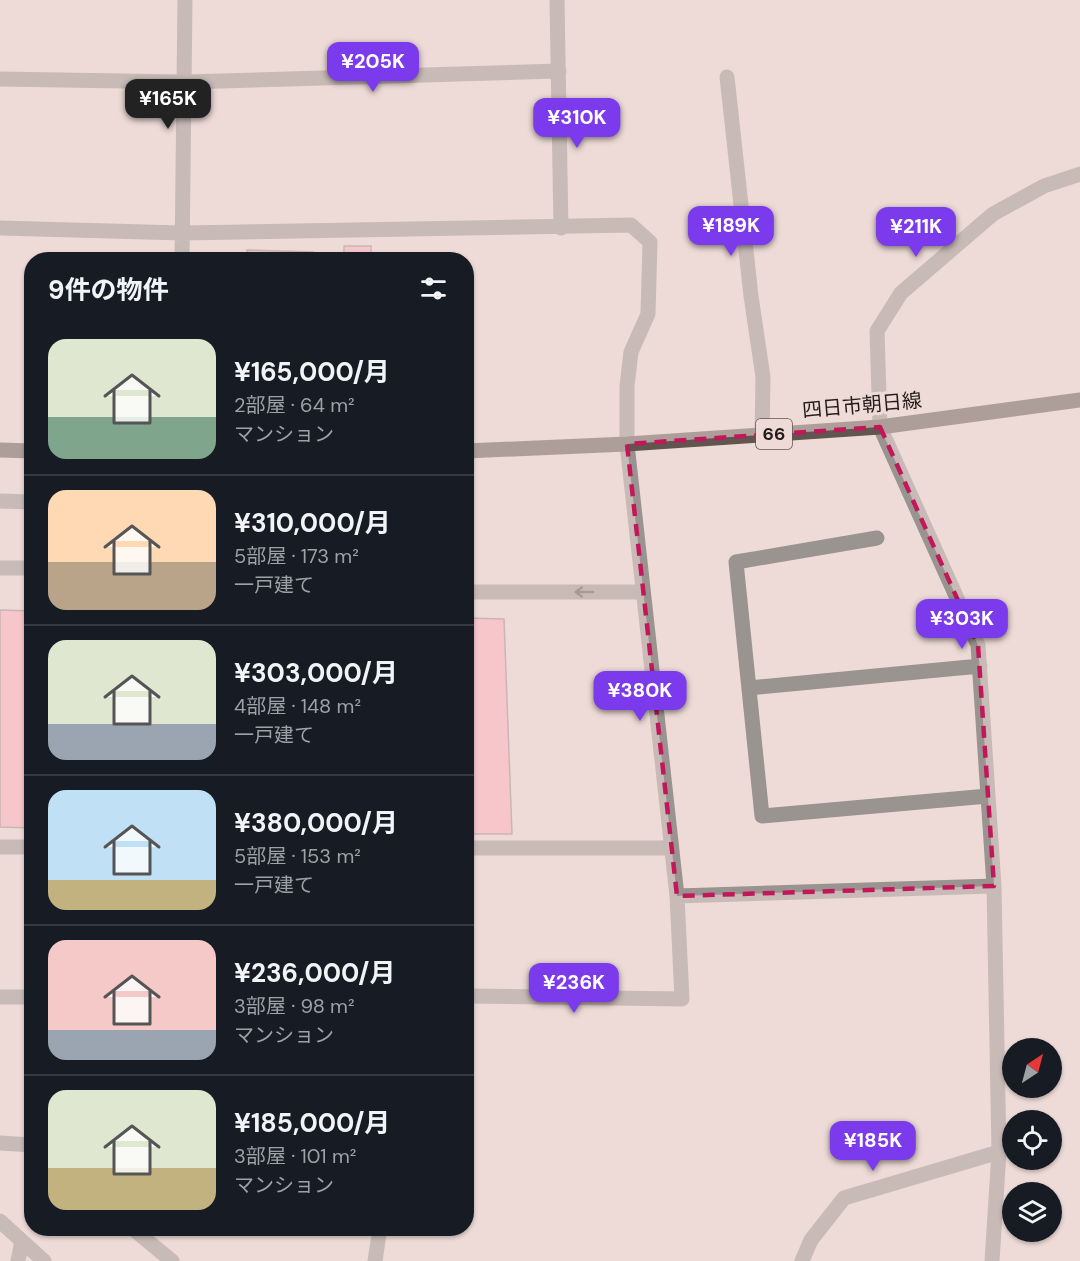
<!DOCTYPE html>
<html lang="ja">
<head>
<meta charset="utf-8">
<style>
	body { margin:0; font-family:"DM Sans","Noto Sans JP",sans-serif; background:#20242c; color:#f1f3f6; height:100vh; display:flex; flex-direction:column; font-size:22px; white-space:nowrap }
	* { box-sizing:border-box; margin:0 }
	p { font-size:20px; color:#9ea1a6 }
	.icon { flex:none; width:33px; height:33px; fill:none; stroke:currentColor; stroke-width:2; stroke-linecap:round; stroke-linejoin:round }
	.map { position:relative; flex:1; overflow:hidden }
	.sheet { position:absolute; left:24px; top:252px; width:450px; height:984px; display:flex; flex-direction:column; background:#171b24; border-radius:24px; box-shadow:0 2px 4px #0004 }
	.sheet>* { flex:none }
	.needle { width:39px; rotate:36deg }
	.tools { position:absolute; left:1002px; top:1038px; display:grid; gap:12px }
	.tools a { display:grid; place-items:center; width:60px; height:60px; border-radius:50%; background:#171b24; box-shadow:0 2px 4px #0004; font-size:30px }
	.price { position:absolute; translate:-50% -51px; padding:0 14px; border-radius:12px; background:#7c3aed; color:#fff; font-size:20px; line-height:39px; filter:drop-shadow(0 2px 3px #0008) }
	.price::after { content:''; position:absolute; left:50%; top:36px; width:18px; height:14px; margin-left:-9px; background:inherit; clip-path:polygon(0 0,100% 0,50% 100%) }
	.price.active { background:#222; color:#fff }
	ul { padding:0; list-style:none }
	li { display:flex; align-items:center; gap:18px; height:150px; padding:0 24px }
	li+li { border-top:2px solid #363941 }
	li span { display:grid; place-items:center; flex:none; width:168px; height:120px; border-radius:18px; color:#555 }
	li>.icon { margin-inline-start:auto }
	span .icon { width:72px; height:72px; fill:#fffc; stroke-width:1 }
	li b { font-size:26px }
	h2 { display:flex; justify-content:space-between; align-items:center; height:72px; padding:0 24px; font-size:26px }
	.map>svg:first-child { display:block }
</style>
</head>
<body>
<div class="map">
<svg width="1080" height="1261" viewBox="0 0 1080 1261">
	<rect width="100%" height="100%" fill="#eedbd7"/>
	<path fill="#feaebc" stroke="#9c8a8d" stroke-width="1.5" d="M344 246H371V260H344Z
		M247 250 313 252 314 260H247Z
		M0 610 32 611V828L0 827Z
		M466 618 504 619 512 834H466Z"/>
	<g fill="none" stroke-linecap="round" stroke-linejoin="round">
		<path stroke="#9a9490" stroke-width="15" d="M557 0 561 228
			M727 77 751 296 763 377 762 435
			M0 79 185 82 559 71
			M0 228 182 233 631 225 650 242 648 314 631 352 627 386V444L677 896 682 999 466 996
			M182 260 185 0
			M0 501 32 502
			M877 538 736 562 762 816 988 796
			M0 568H32
			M466 592H643
			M749 688 980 666
			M0 847H32
			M466 848H671
			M677 896 994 886
			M0 997H32
			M0 1143 32 1145
			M0 1221 44 1261
			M132 1228 172 1261
			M18 1261 22 1241
			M375 1261 380 1228
			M802 1261 811 1240 844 1198 999 1152
			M992 1261 999 1152 994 886 978 645 880 427 877 331 901 293 993 214 1044 186 1080 174"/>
		<path stroke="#61564f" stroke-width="15" d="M0 450 32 451
			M466 451 627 444 880 427 1080 400"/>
	</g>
	<defs><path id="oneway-shaft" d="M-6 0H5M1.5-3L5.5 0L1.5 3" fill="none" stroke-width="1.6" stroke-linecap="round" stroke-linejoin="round" transform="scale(1.5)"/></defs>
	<use stroke="#534c4a" href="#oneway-shaft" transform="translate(584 592) rotate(-180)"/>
	<path d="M0 0H1080V1261H0ZM880 427 978 645 994 886 677 896 627 444Z" fill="#eedbd7" fill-opacity=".55" fill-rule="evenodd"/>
	<path fill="none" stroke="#c2185b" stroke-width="4.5" stroke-dasharray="12 8" stroke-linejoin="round" d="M880 427 978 645 994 886 677 896 627 444Z"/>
	<g text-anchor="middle" stroke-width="6" stroke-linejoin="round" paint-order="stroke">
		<rect fill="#eedbd7" stroke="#605553" stroke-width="1.5" x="756" y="419" width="36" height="30" rx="4.5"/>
		<g font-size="18" font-weight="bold" fill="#231c1b">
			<text x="774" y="440">66</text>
		</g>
		<g font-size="20" fill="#231c1b" stroke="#eedbd7">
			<text transform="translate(862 405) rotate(-5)" y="7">四日市朝日線</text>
		</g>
	</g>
</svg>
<div class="tools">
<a><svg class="needle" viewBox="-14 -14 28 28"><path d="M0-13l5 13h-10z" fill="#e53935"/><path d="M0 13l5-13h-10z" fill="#9ea1a6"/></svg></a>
<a><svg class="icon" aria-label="locate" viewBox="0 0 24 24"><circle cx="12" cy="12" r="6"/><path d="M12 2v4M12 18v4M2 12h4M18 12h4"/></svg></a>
<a><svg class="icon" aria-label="layers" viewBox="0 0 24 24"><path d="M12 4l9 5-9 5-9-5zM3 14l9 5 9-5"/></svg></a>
</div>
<b class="price" style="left:373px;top:93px">¥205K</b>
<b class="price active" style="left:168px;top:130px">¥165K</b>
<b class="price" style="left:577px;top:149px">¥310K</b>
<b class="price" style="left:731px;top:257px">¥189K</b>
<b class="price" style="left:916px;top:258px">¥211K</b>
<b class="price" style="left:962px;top:650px">¥303K</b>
<b class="price" style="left:640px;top:722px">¥380K</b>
<b class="price" style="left:574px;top:1014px">¥236K</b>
<b class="price" style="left:873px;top:1172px">¥185K</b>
<section class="sheet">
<h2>9件の物件<svg class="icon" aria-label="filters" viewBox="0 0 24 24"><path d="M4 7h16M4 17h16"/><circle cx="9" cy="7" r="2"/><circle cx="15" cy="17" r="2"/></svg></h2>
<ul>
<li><span style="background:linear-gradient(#dfe7d0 65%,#7fa58c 0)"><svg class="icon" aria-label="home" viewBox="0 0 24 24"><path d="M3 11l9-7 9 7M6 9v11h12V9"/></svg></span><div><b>¥165,000/月</b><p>2部屋 · 64 m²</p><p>マンション</p></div></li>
<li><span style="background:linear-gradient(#ffd9b3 60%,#b9a48a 0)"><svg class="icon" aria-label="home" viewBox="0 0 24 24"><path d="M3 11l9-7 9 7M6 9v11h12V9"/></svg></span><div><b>¥310,000/月</b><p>5部屋 · 173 m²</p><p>一戸建て</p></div></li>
<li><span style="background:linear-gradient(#dfe7d0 70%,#9aa5b1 0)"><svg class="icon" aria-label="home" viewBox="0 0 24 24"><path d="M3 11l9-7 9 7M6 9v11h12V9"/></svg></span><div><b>¥303,000/月</b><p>4部屋 · 148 m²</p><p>一戸建て</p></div></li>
<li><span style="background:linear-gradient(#bfe0f5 75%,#c2b280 0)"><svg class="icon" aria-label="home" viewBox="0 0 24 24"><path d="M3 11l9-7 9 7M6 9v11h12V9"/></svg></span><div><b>¥380,000/月</b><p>5部屋 · 153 m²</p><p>一戸建て</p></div></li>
<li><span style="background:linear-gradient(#f6c9c9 75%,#9aa5b1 0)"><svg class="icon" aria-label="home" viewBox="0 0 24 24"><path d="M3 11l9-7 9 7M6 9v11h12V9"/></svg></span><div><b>¥236,000/月</b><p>3部屋 · 98 m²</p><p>マンション</p></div></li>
<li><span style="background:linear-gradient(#dfe7d0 65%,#c2b280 0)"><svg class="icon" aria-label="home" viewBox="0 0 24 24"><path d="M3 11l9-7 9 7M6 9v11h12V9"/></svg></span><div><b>¥185,000/月</b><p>3部屋 · 101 m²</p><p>マンション</p></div></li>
</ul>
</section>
</div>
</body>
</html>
